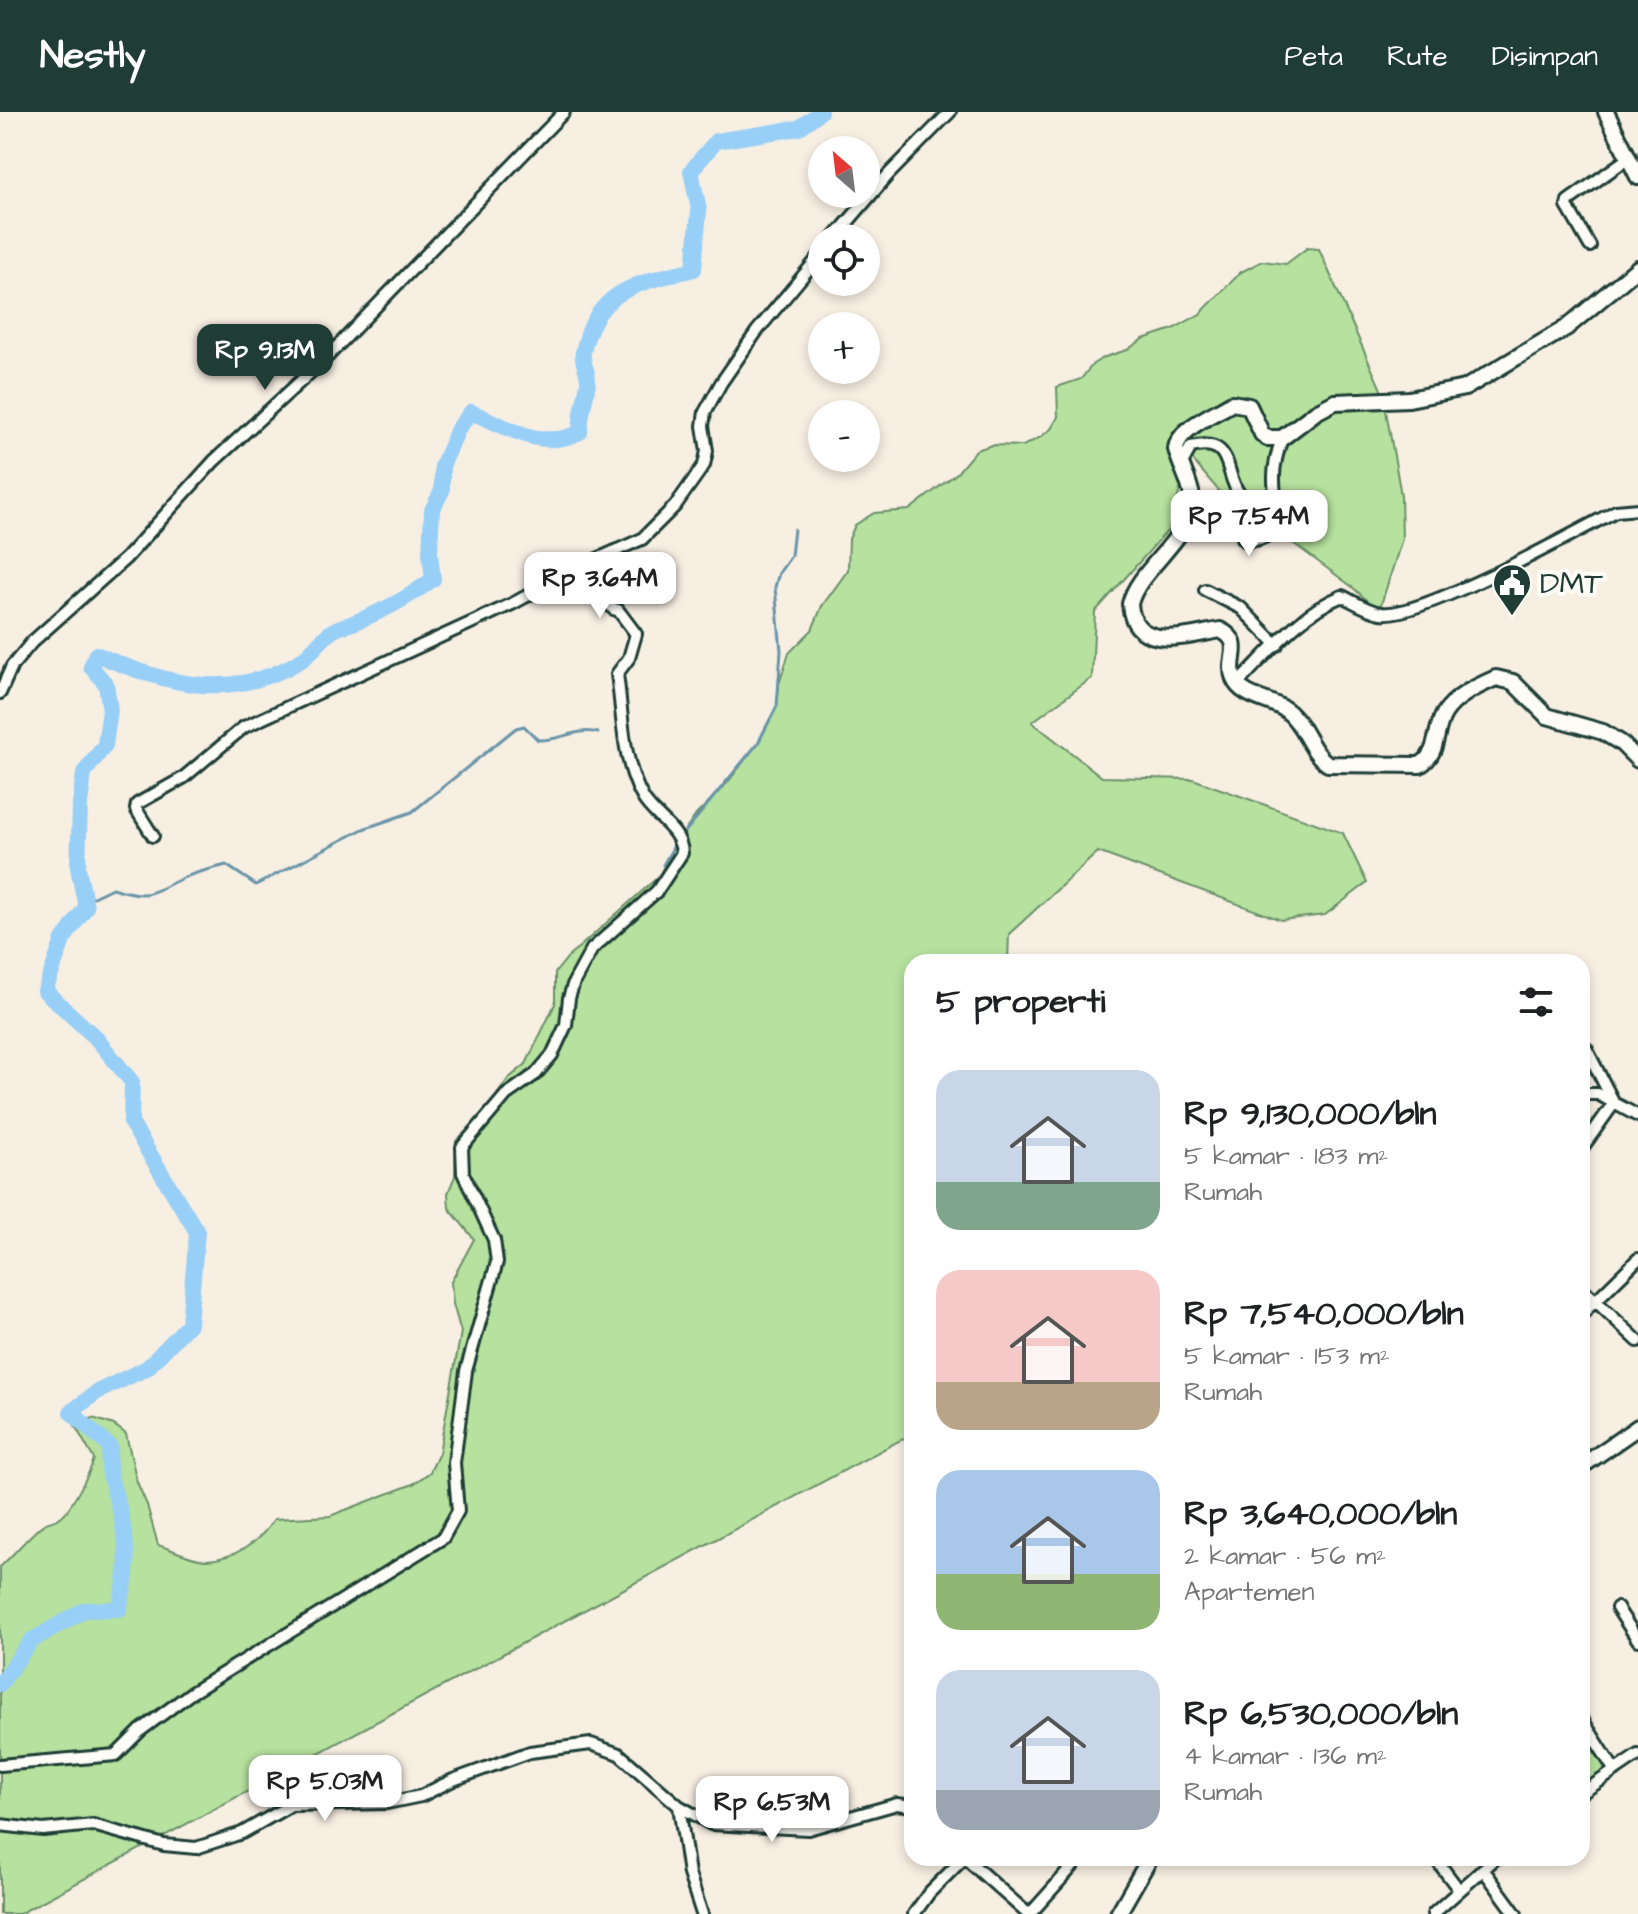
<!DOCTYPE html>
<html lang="id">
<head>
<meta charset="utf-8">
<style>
	body { margin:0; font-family:"Architects Daughter",sans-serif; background:#f6f6f6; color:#202124; height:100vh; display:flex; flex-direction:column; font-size:30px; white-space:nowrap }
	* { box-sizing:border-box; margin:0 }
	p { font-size:26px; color:#757577 }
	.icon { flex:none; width:44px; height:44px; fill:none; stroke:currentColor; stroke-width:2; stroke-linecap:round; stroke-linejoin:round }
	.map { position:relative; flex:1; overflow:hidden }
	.sheet { position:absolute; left:904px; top:842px; width:686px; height:912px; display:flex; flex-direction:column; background:#fff; border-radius:24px; box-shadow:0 4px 12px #0003 }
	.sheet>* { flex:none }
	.needle { width:52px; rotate:332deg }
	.buttons { position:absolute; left:808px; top:24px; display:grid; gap:16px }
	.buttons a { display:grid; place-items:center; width:72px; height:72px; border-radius:50%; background:#fff; box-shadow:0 4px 12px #0003; font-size:40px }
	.price { position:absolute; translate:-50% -68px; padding:0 18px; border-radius:16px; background:#fff; color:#222; font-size:26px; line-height:52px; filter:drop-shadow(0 2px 4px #0008) }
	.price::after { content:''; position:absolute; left:50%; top:48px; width:24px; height:18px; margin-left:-12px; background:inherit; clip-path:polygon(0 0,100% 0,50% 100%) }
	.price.selected { background:#1f3d34; color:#fff }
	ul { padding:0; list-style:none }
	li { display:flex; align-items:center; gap:24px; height:200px; padding:0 32px }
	li span { display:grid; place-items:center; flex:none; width:224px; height:160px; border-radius:24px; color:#555 }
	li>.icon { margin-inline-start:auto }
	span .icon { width:96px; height:96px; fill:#fffc; stroke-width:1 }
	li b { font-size:34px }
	h2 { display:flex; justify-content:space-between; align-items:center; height:96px; padding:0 32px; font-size:34px }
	header { display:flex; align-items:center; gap:48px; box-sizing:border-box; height:112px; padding:0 40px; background:#1f3d34; color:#fff }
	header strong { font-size:38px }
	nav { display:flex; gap:44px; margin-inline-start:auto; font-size:28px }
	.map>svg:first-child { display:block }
</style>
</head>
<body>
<header>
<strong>Nestly</strong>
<nav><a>Peta</a><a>Rute</a><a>Disimpan</a></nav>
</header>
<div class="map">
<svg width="1638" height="1802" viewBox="0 0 1638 1802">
	<rect width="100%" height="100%" fill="#f8efe3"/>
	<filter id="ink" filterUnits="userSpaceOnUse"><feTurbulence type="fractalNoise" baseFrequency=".0125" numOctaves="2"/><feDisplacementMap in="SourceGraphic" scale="16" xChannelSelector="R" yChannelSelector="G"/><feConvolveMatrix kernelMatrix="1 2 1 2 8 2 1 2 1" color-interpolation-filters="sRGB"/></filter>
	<g filter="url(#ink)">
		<path fill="#b6e19e" stroke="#6a8f69" stroke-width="2" d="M1307 136 1319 137 1383 282 1401 383 1402 427 1379 499 1351 474 1293 431 1241 405 1173 325 1184 365 1168 418 1095 500 1092 566 1032 610 1102 665 1193 667 1343 721 1367 771 1325 803 1281 808 1098 740 1009 822 1008 850H912V1322L19 1802H0V1455C14 1442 27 1426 41 1414 47 1409 53 1410 59 1406 70 1400 90 1360 94 1347L74 1312 93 1306 114 1313 126 1322 137 1370 147 1393 158 1433C172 1437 192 1448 207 1448 235 1446 259 1431 274 1407L330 1404 413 1372 430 1360 439 1341 461 1220 453 1192 451 1170 474 1127 449 1096 448 1081 455 1064 456 1029 482 1004 508 967 526 952 555 892V861L567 846 659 764 673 736 696 703 728 670 758 631 777 594 779 572 789 541 812 518 822 494 848 458 849 427 855 413 874 401 909 398 957 361 976 338 992 333 1023 334 1039 326 1051 317 1058 305 1057 275 1081 267 1093 252 1105 245 1127 238 1143 227 1173 217 1200 202 1241 160 1262 149 1286 152Z
			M1582 1621 1608 1658 1582 1675Z"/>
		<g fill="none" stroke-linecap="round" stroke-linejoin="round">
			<path stroke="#6895a9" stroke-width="3" d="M680 726 758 631 777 594 781 539 775 475 779 461 791 444 794 417
				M663 753 675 732
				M85 789 112 776C152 788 149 781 183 766 196 760 212 757 226 753L256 773 363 717 412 700 516 616 524 614 538 628C561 629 576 615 598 621"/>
			<path stroke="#98cff7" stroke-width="16" d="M0 1572 31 1529 84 1498 119 1497C128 1465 129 1442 122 1409 117 1380 105 1366 110 1335L71 1300 97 1280 147 1256 189 1212 197 1120 131 1011 132 970 96 926 45 879 63 828 86 795 78 756 80 692 84 661 105 633 110 598 106 572 91 555 96 542C164 572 230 591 300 549 311 542 320 528 331 520 337 515 346 514 353 511 381 500 410 485 433 467L430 441 432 398 442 379V354L458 317 471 300C506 314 542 340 580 320 580 302 586 287 588 270 589 260 581 250 583 240 596 176 639 171 694 157L699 98 691 59 716 29 799 16 820 0"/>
			<defs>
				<path id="street" d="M834 126 888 63 950 0
					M1590 134 1567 94 1568 89 1627 47
					M1181 353 1191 335C1235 325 1223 361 1240 383 1245 390 1255 389 1261 396L1262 408 1243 426 1246 429C1290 427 1273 394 1274 364 1274 352 1278 338 1282 326
					M1205 478 1241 496 1277 533
					M1237 572C1269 540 1300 501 1342 484 1354 490 1368 499 1381 501 1420 507 1574 421 1616 399L1638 397
					M0 581 12 554 32 530 126 446 214 349 327 245 564 0
					M153 724 136 697 137 692 183 666 244 615 512 492 586 452 642 427 675 394 704 353 707 339 703 314 705 300 721 271 757 219 822 141
					M1586 936 1614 991 1638 1004
					M1582 982H1598L1614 991 1582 1036
					M1582 1176 1638 1229
					M1582 1202 1638 1147
					M1617 1496 1638 1528
					M1582 1607 1615 1659
					M0 1653 116 1643 141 1618 191 1581 443 1426 458 1399 454 1351 466 1259 497 1150 494 1128 463 1061 462 1035 506 983 536 962 552 943 566 913 569 886 574 870 592 837 657 779 682 741C681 717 654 705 643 686 622 649 623 604 617 562L629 546 636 522 618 498 613 497 586 452
					M1582 1681 1638 1643
					M679 1694 689 1762 702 1802
					M0 1713 43 1718 93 1713 164 1733 196 1736 242 1721 291 1693 387 1691 421 1684 453 1668 530 1640 591 1632 619 1642 679 1694 711 1712 808 1717 897 1692 912 1694
					M965 1746 1028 1802
					M1435 1746 1459 1778
					M1483 1757 1516 1802
					M914 1802 929 1781 964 1746
					M1030 1802 1073 1754
					M1433 1802 1496 1746"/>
				<path id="secondary" d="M1606 0 1638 65
					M1638 156 1566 216 1465 276 1409 287 1335 290 1316 300 1282 326H1267L1262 322 1249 294 1232 291C1215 302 1178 316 1176 337 1180 353 1190 369 1192 385 1195 424 1138 456 1130 492 1134 542 1189 523 1220 518 1246 530 1226 548 1234 567 1242 586 1270 587 1286 598 1305 612 1309 639 1328 652L1420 653C1439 642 1434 619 1444 602 1455 584 1478 574 1496 566L1513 570 1547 604 1603 620 1621 631 1638 648
					M1582 1354 1638 1315
					M1118 1802 1150 1746"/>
			</defs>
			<use href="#street" stroke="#1f3d34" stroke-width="16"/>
			<use href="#secondary" stroke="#1f3d34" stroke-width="20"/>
			<use href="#street" stroke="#fdfcf7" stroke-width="10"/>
			<use href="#secondary" stroke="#fdfcf7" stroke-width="14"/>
		</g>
	</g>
	<defs>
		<symbol id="civic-pin" viewBox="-11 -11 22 30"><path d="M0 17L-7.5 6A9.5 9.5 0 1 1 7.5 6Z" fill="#1f3d34" stroke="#fdfcf7"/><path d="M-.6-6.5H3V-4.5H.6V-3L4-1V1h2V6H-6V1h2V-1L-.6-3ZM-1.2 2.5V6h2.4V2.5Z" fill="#fff"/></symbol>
	</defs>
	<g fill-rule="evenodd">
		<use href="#civic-pin" x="1490" y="449" width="44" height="60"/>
	</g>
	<g text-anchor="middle" stroke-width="8" stroke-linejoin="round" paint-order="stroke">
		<g font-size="30" fill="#1f3d34" stroke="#fdfcf7" text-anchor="start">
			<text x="1540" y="481">DMT</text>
		</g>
	</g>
</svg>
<div class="buttons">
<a><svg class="needle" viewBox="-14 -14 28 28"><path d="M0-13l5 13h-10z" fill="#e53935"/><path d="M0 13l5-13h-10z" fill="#757577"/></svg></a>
<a><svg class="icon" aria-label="locate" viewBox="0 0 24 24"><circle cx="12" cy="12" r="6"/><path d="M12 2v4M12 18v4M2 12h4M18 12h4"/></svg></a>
<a>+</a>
<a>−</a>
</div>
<b class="price selected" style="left:265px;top:280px">Rp 9.13M</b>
<b class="price" style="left:1249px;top:446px">Rp 7.54M</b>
<b class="price" style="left:600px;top:508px">Rp 3.64M</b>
<b class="price" style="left:325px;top:1711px">Rp 5.03M</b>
<b class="price" style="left:772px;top:1732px">Rp 6.53M</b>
<section class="sheet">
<h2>5 properti<svg class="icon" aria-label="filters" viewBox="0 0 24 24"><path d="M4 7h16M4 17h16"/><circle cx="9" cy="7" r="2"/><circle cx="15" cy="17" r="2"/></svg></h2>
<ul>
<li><span style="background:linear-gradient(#c9d6e8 70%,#7fa58c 0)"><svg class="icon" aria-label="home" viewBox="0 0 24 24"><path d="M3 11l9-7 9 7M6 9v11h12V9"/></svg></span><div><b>Rp 9,130,000/bln</b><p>5 kamar · 183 m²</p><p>Rumah</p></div></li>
<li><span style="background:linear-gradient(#f6c9c9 70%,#b9a48a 0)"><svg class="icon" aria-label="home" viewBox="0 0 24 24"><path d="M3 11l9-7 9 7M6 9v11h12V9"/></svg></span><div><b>Rp 7,540,000/bln</b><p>5 kamar · 153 m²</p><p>Rumah</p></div></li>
<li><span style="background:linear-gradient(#a9c7e8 65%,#8fb573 0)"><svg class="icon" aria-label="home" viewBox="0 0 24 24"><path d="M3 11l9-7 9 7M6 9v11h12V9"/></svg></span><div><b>Rp 3,640,000/bln</b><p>2 kamar · 56 m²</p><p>Apartemen</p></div></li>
<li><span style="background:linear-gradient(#c9d6e8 75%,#9aa5b1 0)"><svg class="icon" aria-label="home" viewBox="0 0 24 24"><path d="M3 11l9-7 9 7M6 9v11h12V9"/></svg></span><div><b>Rp 6,530,000/bln</b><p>4 kamar · 136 m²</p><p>Rumah</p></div></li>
</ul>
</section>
</div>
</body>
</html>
